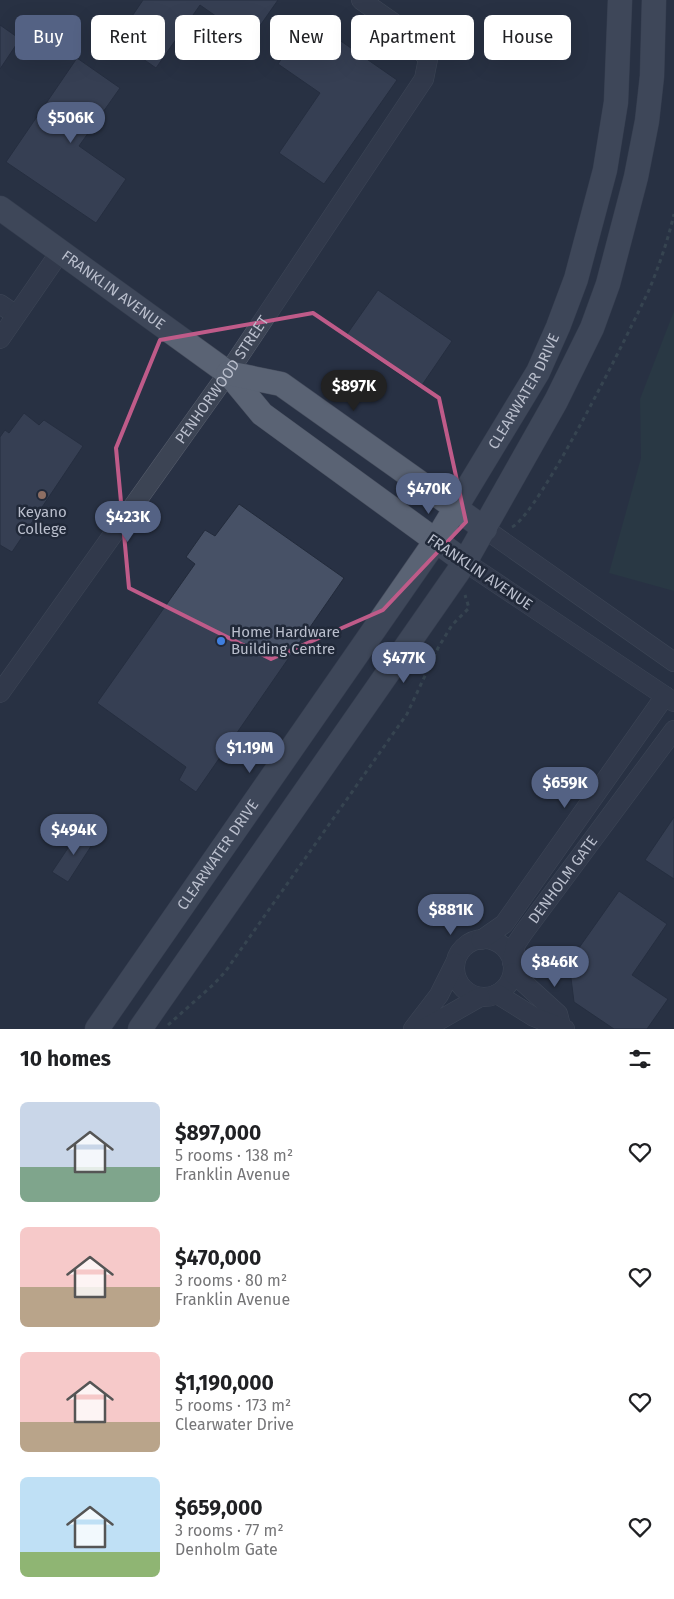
<!DOCTYPE html>
<html lang="en">
<head>
<meta charset="utf-8">
<style>
	body { margin:0; font-family:"Fira Sans",sans-serif; background:#f6f6f6; color:#202124; height:100vh; display:flex; flex-direction:column; font-size:19px; white-space:nowrap }
	* { box-sizing:border-box; margin:0 }
	p { font-size:16px; color:#757577 }
	.icon { flex:none; width:28px; height:28px; fill:none; stroke:currentColor; stroke-width:2; stroke-linecap:round; stroke-linejoin:round }
	.map { position:relative; height:1029px; overflow:hidden }
	.panel { display:flex; flex-direction:column; background:#fff; flex:1 }
	.panel>* { flex:none }
	.guide { position:absolute; left:15px; top:15px; width:645px; height:45px; display:flex; gap:10px }
	.price { position:absolute; translate:-50% -42px; padding:0 11px; border-radius:18px; background:#546284; color:#fff; font-size:16px; line-height:32px; filter:drop-shadow(0 1px 2px #0008) }
	.price::after { content:''; position:absolute; left:50%; top:30px; width:15px; height:11px; margin-left:-8px; background:inherit; clip-path:polygon(0 0,100% 0,50% 100%) }
	.price.active { background:#222; color:#fff }
	ul { padding:0; list-style:none }
	li { display:flex; align-items:center; gap:15px; height:125px; padding:0 20px }
	li span { display:grid; place-items:center; flex:none; width:140px; height:100px; border-radius:8px; color:#555 }
	li>.icon { margin-inline-start:auto }
	span .icon { width:60px; height:60px; fill:#fffc; stroke-width:1 }
	li b { font-size:21px }
	h2 { display:flex; justify-content:space-between; align-items:center; height:60px; padding:0 20px; font-size:21px }
	.chip { padding:0 18px; border-radius:8px; background:#fff; box-shadow:0 5px 20px #0002; font-size:18px; line-height:45px }
	.chip.active { background:#546284; color:#fff }
	.map>svg:first-child { display:block }
</style>
</head>
<body>
<div class="map">
<svg width="674" height="1029" viewBox="0 0 674 1029">
	<rect width="100%" height="100%" fill="#283144"/>
	<path fill="#2a4045" d="M674 311V591L609 573 641 458 640 399Z"/>
	<path fill="#475166" stroke="#232b3b" d="M143 0H278L250 40 200 5 156 68 116 40Z
		M309 19 397 80 324 184 279 153 320 93 278 64Z
		M0 25 20 39 0 69Z
		M77 58 120 88 79 146 126 179 96 223 6 162Z
		M378 290 452 341 420 388 345 337Z
		M24 413 39 425 44 420 83 446 12 552 0 545V437L5 430 9 433Z
		M239 504 344 578 196 792 179 780 186 767 97 703 195 564 186 557 205 530 215 536Z
		M674 817V879L645 860Z
		M80 830 95 840 68 882 52 872Z
		M619 891 667 924 632 975 668 999 647 1029H614L574 1002 569 962Z"/>
	<g fill="none" stroke-linecap="round" stroke-linejoin="round">
		<defs>
			<g id="minor">
				<path d="M0 304 16 315"/>
				<path d="M0 339 60 252"/>
				<path d="M485 529 674 662"/>
				<path d="M465 562 674 702"/>
				<path id="s1" d="M0 693 228 373 424 79 428 59 405 31 361 0"/>
				<circle cx="484" cy="968" r="29"/>
				<path d="M481 940 504 924 665 696"/>
				<path id="s2" d="M512 962 516 944 524 932 674 730"/>
				<path d="M513 973 558 1014 561 1026"/>
				<path d="M497 994 534 1017 565 1029"/>
				<path d="M413 1029 439 995 455 963"/>
				<path d="M424 1029 480 997"/>
			</g>
			<g id="major">
				<path id="s3" d="M0 208 228 373 262 414 465 562"/>
				<path d="M228 373 281 384 485 529"/>
				<path id="s4" d="M97 1029 435 542 538 372 558 327 576 279 605 170 616 102 620 0"/>
				<path d="M140 1029 465 562 556 401 592 328 608 284 636 177 647 121 652 76 654 0"/>
			</g>
		</defs>
		<use href="#minor" stroke="#585f6e" stroke-width="20"/>
		<use href="#major" stroke="#464d5d" stroke-width="25"/>
		<path stroke="#485c61" stroke-width="3" stroke-dasharray="4 4" stroke-linecap="butt" d="M512 527C540 513 631 328 649 290 659 266 668 240 674 214
			M168 1025 214 984 225 972 407 714 438 648 452 625 469 608 465 595"/>
		<use href="#minor" stroke="#3c4454" stroke-width="19"/>
		<use href="#major" stroke="#5a6374" stroke-width="24"/>
	</g>
	<path d="M0 0H674V1029H0ZM313 313 439 398 466 522 383 610 271 659 129 588 116 448 160 340Z" fill="#283144" fill-opacity=".55" fill-rule="evenodd"/>
	<path fill="none" stroke="#bf5b89" stroke-width="4" stroke-linejoin="round" d="M313 313 439 398 466 522 383 610 271 659 129 588 116 448 160 340Z"/>
	<circle fill="#8d6e63" stroke="#212939" stroke-width="2" cx="42" cy="495" r="5"/>
	<circle fill="#3f7fe0" stroke="#212939" stroke-width="2" cx="221" cy="641" r="5"/>
	<g text-anchor="middle" stroke-width="5" stroke-linejoin="round" paint-order="stroke">
		<g font-size="15" fill="#babfcd" stroke="#212939">
			<text dy="5" stroke="none"><textPath href="#s3" startOffset="140">FRANKLIN AVENUE</textPath></text>
			<text dy="5" stroke="none"><textPath href="#s1" startOffset="384">PENHORWOOD STREET</textPath></text>
			<text dy="5" stroke="none"><textPath href="#s4" startOffset="768">CLEARWATER DRIVE</textPath></text>
			<text transform="translate(480 572) rotate(34)" y="5">FRANKLIN AVENUE</text>
			<text dy="5" stroke="none"><textPath href="#s4" startOffset="212">CLEARWATER DRIVE</textPath></text>
			<text dy="5" stroke="none"><textPath href="#s2" startOffset="98">DENHOLM GATE</textPath></text>
		</g>
		<g font-size="15" fill="#babfcd" stroke="#212939">
			<text x="42" y="517">Keyano<tspan x="42" dy="17">College</tspan></text>
			<text x="231" y="637" text-anchor="start">Home Hardware<tspan x="231" dy="17">Building Centre</tspan></text>
		</g>
	</g>
</svg>
<b class="price" style="left:71px;top:144px">$506K</b>
<b class="price active" style="left:354px;top:412px">$897K</b>
<b class="price" style="left:429px;top:515px">$470K</b>
<b class="price" style="left:128px;top:543px">$423K</b>
<b class="price" style="left:404px;top:684px">$477K</b>
<b class="price" style="left:250px;top:774px">$1.19M</b>
<b class="price" style="left:565px;top:809px">$659K</b>
<b class="price" style="left:74px;top:856px">$494K</b>
<b class="price" style="left:451px;top:936px">$881K</b>
<b class="price" style="left:555px;top:988px">$846K</b>
<div class="guide">
<a class="chip active">Buy</a>
<a class="chip">Rent</a>
<a class="chip">Filters</a>
<a class="chip">New</a>
<a class="chip">Apartment</a>
<a class="chip">House</a>
</div>
</div>
<section class="panel">
<h2>10 homes<svg class="icon" aria-label="filters" viewBox="0 0 24 24"><path d="M4 7h16M4 17h16"/><circle cx="9" cy="7" r="2"/><circle cx="15" cy="17" r="2"/></svg></h2>
<ul>
<li><span style="background:linear-gradient(#c9d6e8 65%,#7fa58c 0)"><svg class="icon" aria-label="home" viewBox="0 0 24 24"><path d="M3 11l9-7 9 7M6 9v11h12V9"/></svg></span><div><b>$897,000</b><p>5 rooms · 138 m²</p><p>Franklin Avenue</p></div><svg class="icon" aria-label="heart" viewBox="0 0 24 24"><path d="M12 20l-8-8c-3-5 5-10 8-4 3-6 11-1 8 4z"/></svg></li>
<li><span style="background:linear-gradient(#f6c9c9 60%,#b9a48a 0)"><svg class="icon" aria-label="home" viewBox="0 0 24 24"><path d="M3 11l9-7 9 7M6 9v11h12V9"/></svg></span><div><b>$470,000</b><p>3 rooms · 80 m²</p><p>Franklin Avenue</p></div><svg class="icon" aria-label="heart" viewBox="0 0 24 24"><path d="M12 20l-8-8c-3-5 5-10 8-4 3-6 11-1 8 4z"/></svg></li>
<li><span style="background:linear-gradient(#f6c9c9 70%,#b9a48a 0)"><svg class="icon" aria-label="home" viewBox="0 0 24 24"><path d="M3 11l9-7 9 7M6 9v11h12V9"/></svg></span><div><b>$1,190,000</b><p>5 rooms · 173 m²</p><p>Clearwater Drive</p></div><svg class="icon" aria-label="heart" viewBox="0 0 24 24"><path d="M12 20l-8-8c-3-5 5-10 8-4 3-6 11-1 8 4z"/></svg></li>
<li><span style="background:linear-gradient(#bfe0f5 75%,#8fb573 0)"><svg class="icon" aria-label="home" viewBox="0 0 24 24"><path d="M3 11l9-7 9 7M6 9v11h12V9"/></svg></span><div><b>$659,000</b><p>3 rooms · 77 m²</p><p>Denholm Gate</p></div><svg class="icon" aria-label="heart" viewBox="0 0 24 24"><path d="M12 20l-8-8c-3-5 5-10 8-4 3-6 11-1 8 4z"/></svg></li>
</ul>
</section>
</body>
</html>
